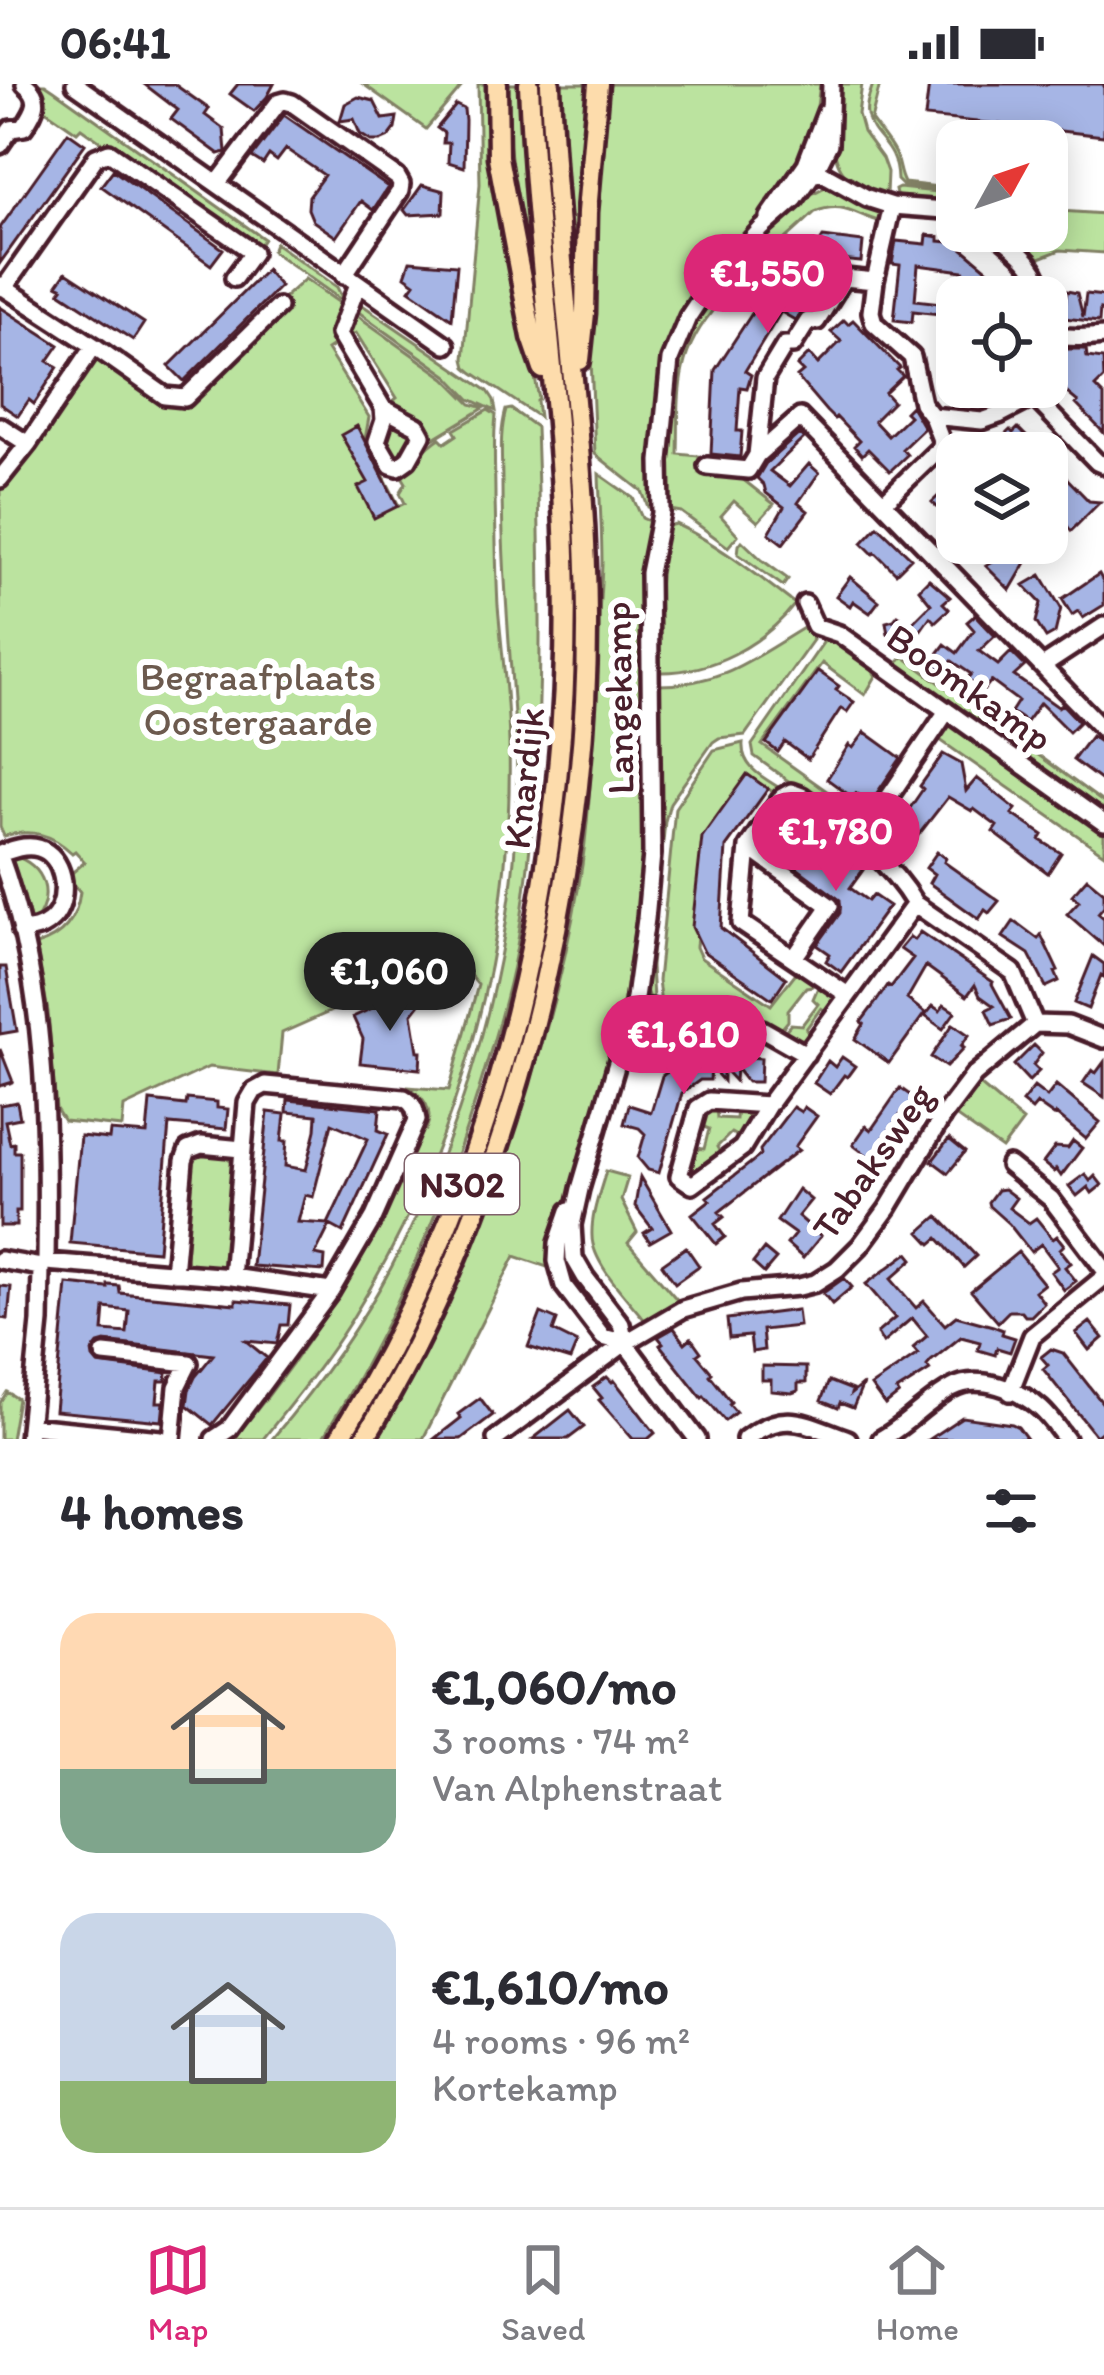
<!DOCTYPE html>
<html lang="en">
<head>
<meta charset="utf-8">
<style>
	body { margin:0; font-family:Itim,sans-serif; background:#f2f2f3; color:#2b2b33; height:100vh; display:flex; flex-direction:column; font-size:45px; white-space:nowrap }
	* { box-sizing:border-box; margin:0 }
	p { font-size:39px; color:#7c7c81 }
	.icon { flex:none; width:66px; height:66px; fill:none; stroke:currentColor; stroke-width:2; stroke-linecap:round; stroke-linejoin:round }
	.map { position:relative; height:1355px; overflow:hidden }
	.details { display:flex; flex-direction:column; background:#fff; flex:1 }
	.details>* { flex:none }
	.needle { width:78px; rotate:50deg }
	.tools { position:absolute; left:936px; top:36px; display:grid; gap:24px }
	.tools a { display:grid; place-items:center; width:132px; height:132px; border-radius:24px; background:#fff; box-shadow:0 6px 30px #0003; font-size:60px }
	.price { position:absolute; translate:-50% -102px; padding:0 27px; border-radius:42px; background:#db2777; color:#fff; font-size:39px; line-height:78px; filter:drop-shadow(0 3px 6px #0008) }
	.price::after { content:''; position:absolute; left:50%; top:72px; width:36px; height:27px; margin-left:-18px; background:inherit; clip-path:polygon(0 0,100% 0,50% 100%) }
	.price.selected { background:#222; color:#fff }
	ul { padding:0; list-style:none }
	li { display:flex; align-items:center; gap:36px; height:300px; padding:0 60px }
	li span { display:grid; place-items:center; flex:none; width:336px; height:240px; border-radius:36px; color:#555 }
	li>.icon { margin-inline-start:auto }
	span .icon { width:144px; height:144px; fill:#fffc; stroke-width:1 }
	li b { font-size:51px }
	h2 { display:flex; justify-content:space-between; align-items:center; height:144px; padding:0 60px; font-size:51px }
	.status { display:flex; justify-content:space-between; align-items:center; height:84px; padding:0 60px; background:#fff; direction:ltr }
	.status svg { height:33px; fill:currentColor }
	.tab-bar { display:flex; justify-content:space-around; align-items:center; height:168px; border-top:3px solid #e1e1e2; background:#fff; font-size:33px; color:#7c7c81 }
	.tab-bar a { display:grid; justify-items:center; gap:6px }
	.tab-bar .selected { color:#db2777 }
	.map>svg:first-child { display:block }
</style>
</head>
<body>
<div class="status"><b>06:41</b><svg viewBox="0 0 49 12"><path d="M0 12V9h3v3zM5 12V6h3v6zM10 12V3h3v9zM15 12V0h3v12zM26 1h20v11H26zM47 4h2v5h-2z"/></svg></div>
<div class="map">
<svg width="1104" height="1355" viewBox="0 0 1104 1355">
	<rect width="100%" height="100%" fill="#fff"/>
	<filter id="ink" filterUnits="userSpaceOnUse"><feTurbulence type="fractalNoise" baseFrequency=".00833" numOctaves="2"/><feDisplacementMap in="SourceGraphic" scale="24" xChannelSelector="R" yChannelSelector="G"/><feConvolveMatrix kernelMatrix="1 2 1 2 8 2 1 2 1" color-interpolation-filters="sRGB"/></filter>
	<g filter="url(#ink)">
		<path fill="#bbe39f" stroke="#828165" stroke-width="3" d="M34 0H45L54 6 264 155 258 164 115 62 105 61 81 44 77 48 41 23Z
			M363 0H462L463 1 426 45Z
			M478 0H486L494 76 539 315 537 317 539 333 472 288 466 283 464 275 480 100Z
			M502 0H519L520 32 543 250 536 251 523 171Z
			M537 0H544L569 324 580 534 575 671 541 892 497 1049 461 1146 409 1261 356 1355H346L490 1043 567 666Z
			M559 0H587L582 70V314L560 60Z
			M610 0H820L814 45 805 73 764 130 698 207 661 291 654 362V425L648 423 642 407 595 370 588 204 592 113Z
			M841 0H862L858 30 863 48 882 74 887 88 886 111C872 109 862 104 850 95 822 72 839 31 841 0Z
			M873 0H880L871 36C879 47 889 58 895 70 899 80 899 90 904 99L957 105V107L903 102 897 96C896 58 872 57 867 31 865 21 870 10 873 0Z
			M825 103 878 128 880 130 879 137C855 131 843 116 815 128 771 172 696 221 683 285 677 312 679 342 678 370L699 372V389L741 394 774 420 758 438 734 417 721 432 738 451 728 463 681 428 670 426 667 377 676 280 705 222 806 108 810 111Z
			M899 104 956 110 953 121 901 114 896 111 895 106Z
			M1060 127 1104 130V169L1060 166 1040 174 1017 153 1018 147H1047V128Z
			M275 159 337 203 344 218 272 167Z
			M305 195 344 222 333 242 336 260 327 266 369 333 365 355 399 422 405 419 400 409 406 399 400 389C415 378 424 364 440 354L445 359 457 351 454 346 488 326 496 331C493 358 495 385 495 413 496 449 496 486 498 522 502 568 508 613 509 659 514 863 459 1063 350 1238 324 1279 293 1317 263 1355H233C315 1259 373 1161 422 1044L426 1046C434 1027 425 1012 407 1003L449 1006 478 901 455 872 282 949 278 991 209 983 124 1023 122 1043 64 1037 56 1025 48 928 36 861C63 853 77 835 80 808L68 792 85 778 75 767 72 769C51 749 31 745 4 752L0 743V404L12 391 94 275 97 274C123 292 156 325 187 323L283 229 276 221Z
			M358 218 488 307 494 316 496 327 470 315 448 292 357 227Z
			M355 230 445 294 471 320 484 324 426 359 389 320 397 314 356 249 347 253 348 243Z
			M511 325 536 343C542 512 545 681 519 850 512 895 499 939 486 982 448 1111 394 1241 322 1355H272C316 1303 360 1243 392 1182 471 1031 526 834 516 663 511 574 502 487 502 398 502 373 499 351 506 326Z
			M393 337 412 345 417 352 403 374 396 377 383 355Z
			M599 390 633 414 642 434 653 439C625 562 656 689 639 812 628 888 619 964 596 1037 581 1087 556 1131 553 1185L515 1172 423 1355H377C470 1181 546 995 579 800 590 737 591 680 593 618 595 572 600 527 602 481 602 451 600 420 599 390Z
			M675 440C714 457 761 494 795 520 763 561 711 589 659 588 656 538 657 491 668 442Z
			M742 457 762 476 788 495 783 502 738 470 739 461Z
			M805 543 813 556 745 651 719 654 713 658 670 719 665 737 651 882 653 915H649L646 906 660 725 659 601C722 601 753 574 805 543Z
			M825 556C842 557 868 577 876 592L865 611 822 579 762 661 838 715 831 728 754 672 752 661Z
			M903 572 1104 719V733L894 584Z
			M951 639 1104 750V770L937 654 947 640Z
			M743 659C741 684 764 694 783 706L779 712 747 691 706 757 696 863 701 874 771 921 798 886 815 898 812 902 806 903 788 926V937L778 949 661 920 658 897 675 724 714 666Z
			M11 771C46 780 56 814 32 841Z
			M819 901 831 910 834 909 839 914 833 932 821 924 806 945 814 955 798 962 782 950 791 940 802 941 818 920 813 915Z
			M974 996 1023 1037 1002 1065 951 1029Z
			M737 1023 752 1025 755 1031 740 1054 731 1049 717 1063 721 1070 698 1088 692 1086 693 1064 704 1065 709 1045 699 1041 707 1026 716 1025 717 1034 736 1035Z
			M201 1069 220 1070 232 1078 225 1186 188 1185 186 1173 193 1077 194 1072Z
			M606 1087 628 1093 621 1116 637 1148 628 1159 680 1219 647 1239C630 1217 592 1180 592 1152 591 1130 600 1108 606 1087Z
			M7 1308 18 1315 11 1355H0V1319Z"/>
		<path fill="#a6b5e5" stroke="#4a1f2b" stroke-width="3" fill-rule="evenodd" d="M144 0H174L209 25 205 31 224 45 226 68 219 70 171 35 178 26Z
			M238 0H274L267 13 254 27 230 10Z
			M929 0H1104V52L1035 44 1029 50 1013 48 1008 41 925 33Z
			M358 13 374 17 383 35 397 33 395 45 389 53 380 57H371L360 50 354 35 340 37 345 20Z
			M456 21 464 25 465 36 464 83 448 78 449 59H443L444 49 437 44Z
			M284 31 388 103 373 126 361 117 336 153 313 137 308 125 309 112 324 91 286 65 277 77 269 71 263 80 252 73Z
			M68 48 85 60 0 179V144Z
			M113 86 223 165 211 181 101 102Z
			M422 101 444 107 443 129 408 131 404 126Z
			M927 151 939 153V157L962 159V164L993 190 975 210 957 195 963 187 918 181 915 216 941 219V214L957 195 953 259 939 257 940 230 913 227 912 238 894 236 900 181 892 180 896 157 926 160Z
			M823 153 863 158 861 178 831 175 820 180 812 195 824 203 810 225 801 227 795 236 781 228 745 287 751 291 747 304 740 303 737 347H742L740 373 711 370 715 286 764 211 769 214 775 204 780 207 809 160 818 161Z
			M410 177 457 181 452 235 410 206 415 199 405 192Z
			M266 186 280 202 184 297 169 282Z
			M66 188 144 239 133 256 60 208 63 204 57 201Z
			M994 192 1006 202 1019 213H992Z
			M1067 207 1077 209 1083 233 1086 210 1104 212V226L1100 225 1099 238 1064 234Z
			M0 223 59 261 48 277 58 283 34 320 29 316 18 332 0 320Z
			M844 236 848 240 853 236 900 284 897 286 903 292 885 309 893 318 874 337 888 352 909 332 905 328 911 322 924 344 902 365 907 371 890 387 868 365 862 371 854 362 859 357 836 333 834 335 826 327 797 293 803 288 797 282 809 270 818 280 841 257 831 248Z
			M1062 265H1086L1087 273 1103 275 1104 294 1095 303 1104 312V349L1076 320 1078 318 1061 304 1062 299H1058Z
			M942 289 957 291V309L940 307Z
			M974 303H998L997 319 972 318Z
			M357 342 398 422 374 434 358 403 368 398 341 351Z
			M1018 344 1043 369H986L1010 346 1013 349Z
			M799 350 804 354 770 387 790 402 809 380 819 389 798 419 808 427 783 460 769 449 784 423 766 409 764 401 757 394 766 379Z
			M1047 374 1089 417 1100 418 1071 447 1065 439 1059 445 1049 436 1060 425 1047 412Z
			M949 402 957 410V435L948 426 944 430 932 418Z
			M878 442 911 474 896 489 875 468 873 470 862 459Z
			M1016 465 1027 477 1010 506 986 482Z
			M1099 490 1104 499V521L1083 534 1078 527 1072 531 1062 515Z
			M1041 491 1061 524 1055 549 1046 554 1036 538 1041 519 1024 501Z
			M850 493 879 517 870 529 853 517 850 522 836 512Z
			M929 495 950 513 943 519 949 525 935 538 930 533 911 560 900 552 897 557 888 550 886 538 894 536 898 531 911 540 931 520 919 505Z
			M975 531 995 552 979 567 998 581 1011 568 1025 582 1014 592 1058 623 1062 620 1079 638 1069 648 1040 619 1026 638 1011 628 1018 617 991 597 983 607 967 595 971 590 952 577 944 588 931 579 945 560 957 569 974 546 967 538Z
			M818 587 839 602 836 606 854 618 847 628 841 624 808 675 785 658 778 668 766 659Z
			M865 648 901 674 870 719 856 709 853 714 827 695 849 661 853 664Z
			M1091 652 1104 661V699L1073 676Z
			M943 670 961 680 966 707 977 694 1016 725 1012 730 1043 751 1040 756 1061 769 1048 789 993 748 997 742 974 725 972 727 948 713 906 767 892 757 902 742 899 740 923 705 920 702Z
			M747 690 768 705 726 763 721 844 786 894 772 915 704 868 692 843 702 753Z
			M796 739 863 786 850 804 868 817 873 811 889 822 841 888 826 877 830 870 817 861 840 829V816L782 773 792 759 785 754Z
			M937 768 946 774 944 778 999 817 989 829 985 826 979 835 929 799 934 790 926 784Z
			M1087 794 1104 808V822L1098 829 1104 834V862L1067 830 1079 817 1072 811Z
			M1014 837 1038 855 1041 851 1058 887 1055 888 1059 897 1046 903 1029 870 1003 853Z
			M920 848 993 898 992 900 1011 935 993 941 986 926 994 922 980 912 975 901 967 912 926 882 907 915 925 929 889 979 855 955 864 940 861 938 876 918 888 901 891 903 913 874 900 865 910 853 914 856Z
			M1093 872 1104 880V893L1101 891 1088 925 1074 919Z
			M0 883H6L17 947 0 950Z
			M412 906 419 921 412 930 418 967H421L420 985 360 979 363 955 353 933Z
			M944 921 955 928 943 945 925 932 933 922 940 927Z
			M953 940 969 951 961 962 964 964 946 983 931 973Z
			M1034 961 1042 969 1033 981 1039 987 1029 997 1014 981Z
			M0 965 13 998 0 1002Z
			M697 966 748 968V973L761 974 760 998H747L736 984 735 997 723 984V997L711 983 710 996H700L682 1009 659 1089 648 1086 638 1074 645 1050 639 1044 624 1040 629 1021 651 1028 662 992Z
			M842 973 855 982 847 993 844 991 830 1010 814 999 828 977 835 983Z
			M1104 978V1013L1083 999 1092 986 1096 989Z
			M1056 1001 1100 1038 1086 1055 1056 1030 1054 1032 1037 1020 1032 1026 1022 1018 1034 1003 1047 1013Z
			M900 1004 920 1018 911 1031 904 1026 883 1055 889 1059 876 1078 853 1061 866 1042 871 1046Z
			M187 1015 217 1018V1024L228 1025 226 1045 169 1040 158 1167 70 1159 80 1052 109 1055 110 1047 147 1050 150 1017 186 1021Z
			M288 1016 380 1025 378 1046 388 1050 343 1148 330 1141 315 1171 325 1173 324 1187 252 1182 268 1028 285 1030 282 1057H287L285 1082 306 1086 316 1046 317 1031 287 1028ZM332 1039 368 1055 328 1140 298 1138 305 1111 313 1113Z
			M17 1018 20 1034 5 1037 10 1060 14 1059V1068H20V1127H16V1142H0V1021Z
			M793 1023 801 1028 804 1023 817 1032 795 1063 799 1066 719 1128 724 1133 715 1140 725 1153 716 1160 692 1130 710 1116 707 1113 761 1071 760 1066Z
			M949 1055 965 1068 948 1089 932 1077Z
			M1073 1057 1082 1064 1061 1092 1056 1085 1054 1088 1043 1079 1055 1063 1068 1064Z
			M1085 1090 1090 1097 1095 1092 1102 1101 1092 1109 1088 1103 1077 1112 1069 1102Z
			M640 1093 671 1146 650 1158 644 1149 652 1144 635 1122Z
			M798 1105 811 1116 798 1132 821 1152 803 1174 787 1160 795 1150 777 1137Z
			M1004 1105 1016 1114 1009 1124 1029 1139 1036 1134 1053 1155 1057 1152 1064 1161 1060 1165 1071 1179 1065 1183 1076 1197 1064 1206 1051 1188 1058 1183 1041 1160 1031 1168 1009 1140 989 1122 988 1118 997 1106Z
			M938 1132 976 1172 964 1183 938 1154 931 1160 920 1148Z
			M686 1163 699 1182 675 1199 662 1180Z
			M764 1165 776 1175 764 1189 753 1179Z
			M1018 1168 1044 1200 1035 1207 1044 1219 1031 1232H1025L1021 1227H1009L998 1238 971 1207Z
			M908 1169 913 1175 891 1195 916 1224 924 1217 945 1241 956 1232 993 1242 1003 1246 1002 1250 1015 1254 1010 1268 997 1264 995 1271 978 1266 980 1258 961 1253 931 1277 927 1282 930 1286 897 1307 899 1310 885 1321 871 1302 918 1270 913 1264 927 1252 912 1234 883 1259 877 1249 895 1234 866 1200Z
			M844 1194 852 1203 832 1220 823 1209Z
			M67 1200 108 1204V1201L119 1202 120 1209 236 1220V1216L290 1221 288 1241H281L277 1260 246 1257 267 1274 212 1341 187 1321 189 1306 195 1293 213 1271 105 1258 98 1260 92 1268 93 1274 98 1280 167 1289 166 1297H159L157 1318H164L162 1337 55 1327ZM105 1224 129 1227 127 1249 103 1247Z
			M0 1202 11 1203 8 1235 0 1234Z
			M797 1226 799 1242 762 1246 764 1266 752 1268 750 1252 729 1254 727 1235Z
			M541 1229 557 1236 553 1247 577 1259 570 1276 528 1263Z
			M1090 1238 1103 1254 1089 1266 1076 1249Z
			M674 1244 685 1259 691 1254 701 1268 697 1271 712 1289 710 1291 731 1318 729 1320 736 1328 725 1337 704 1312 702 1314 660 1261 663 1259 658 1253Z
			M1051 1265 1063 1269 1104 1321V1346L1096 1352 1043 1285 1048 1281 1041 1273Z
			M762 1282 806 1283V1299H798V1307L792 1309 771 1307V1296H762Z
			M607 1293 612 1298 614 1296 655 1349 648 1355H633L599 1316 602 1314 593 1303Z
			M829 1297 852 1306 851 1310 863 1300 853 1324 840 1319 838 1324 821 1317Z
			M480 1314 493 1331 461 1355H434L461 1334 458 1330Z
			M570 1326 584 1343 568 1355H533Z
			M962 1333 1012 1340 1018 1343 1027 1355H929Z"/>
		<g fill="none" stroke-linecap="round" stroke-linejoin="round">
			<defs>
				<path id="minor" d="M75 0 446 261
					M0 61 11 45 24 43C35 27 43 14 25 0
					M806 80 867 114 892 122 957 127
					M217 100 278 19 285 17 292 19 397 93 401 100 400 107 344 191
					M769 133 806 80 826 28
					M994 147C1017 167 1040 181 1043 213
					M358 200 339 250 383 324
					M0 201 94 262 165 312 185 314 278 223
					M4 204 96 73 109 68 253 168 234 194
					M1047 251C1065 254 1086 254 1104 252
					M1034 306V313L1097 378 1104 381
					M383 324 417 342 422 351 408 376 398 383 391 381 377 357 384 336Z
					M932 332 982 337 999 331 1034 313
					M0 342 28 360
					M757 371 765 294 785 261H793L808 237H817L844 194 875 197
					M707 382 748 386 757 371 800 333 1104 646
					M0 395 28 360 94 262
					M884 418 943 361 932 332 922 319 912 273 874 239 871 228 875 197 892 122
					M805 520 815 542 839 550 1104 739
					M1043 582 1104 542
					M860 756 947 627
					M748 763 830 822 794 874
					M0 770C15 764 33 758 47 768 68 783 69 823 49 838 41 845 31 846 21 847
					M0 772C47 900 48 1044 46 1178
					M848 911 741 839 748 763 782 713 791 708 802 712C844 744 887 773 915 820
					M634 921 762 945 806 970
					M768 1021 742 1064 692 1101 679 1092 698 1024 709 1017 768 1021 915 820 1013 888 1035 940
					M1009 1081 1051 1115 1104 1185
					M569 1127 558 1159 557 1177 564 1202 603 1253 625 1259
					M0 1176 41 1183
					M46 1178 232 1193 331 1207
					M174 1189 184 1077 188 1066 201 1061 242 1065
					M104 1270 189 1279 177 1303 172 1355
					M1010 1308 1032 1252 1104 1193
					M30 1342 161 1355
					M28 1355 40 1238 41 1183
					M214 1355 229 1345 331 1207 374 1133 417 1036C415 1025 414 1020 404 1014L265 1001 254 1007 247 1019 232 1193
					M496 1355 625 1259 683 1225 741 1208 799 1203 815 1199 837 1185 860 1162 888 1124 943 1032 974 991 1035 940 1068 941 1104 955
					M697 1355 625 1259 621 1240 585 1193 574 1174 572 1141 580 1105 634 921 646 835 652 770 649 489 661 429 660 377 670 276 688 233 706 206 761 145 795 115 817 84 829 60 831 0
					M745 1355C786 1324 805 1340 848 1355
					M881 1355C907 1341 926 1318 952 1304 978 1289 1020 1306 1041 1325 1051 1334 1058 1345 1066 1355"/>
				<path id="major" d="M497 0 498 73 532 253 543 285
					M580 276 585 229 587 128 598 0
					M339 1355C501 1091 574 779 565 471 560 313 535 157 529 0
					M364 1355C506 1124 589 804 587 533 586 355 556 178 550 0"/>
			</defs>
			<use href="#minor" stroke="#4a1f2b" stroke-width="24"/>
			<use href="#major" stroke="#4a1f2b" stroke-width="27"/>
			<use href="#minor" stroke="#fff" stroke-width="15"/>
			<use href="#major" stroke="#fddcac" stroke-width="18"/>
		</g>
	</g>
	<g text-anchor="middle" stroke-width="12" stroke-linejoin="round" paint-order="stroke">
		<rect fill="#fff" stroke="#80626b" stroke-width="3" x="405" y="1070" width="114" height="60" rx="9"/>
		<g font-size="36" font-weight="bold" fill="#4a1f2b">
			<text x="462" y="1113">N302</text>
		</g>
		<g font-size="39" fill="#6c5a4e" stroke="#fff">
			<text x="258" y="606">Begraafplaats<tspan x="258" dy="45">Oostergaarde</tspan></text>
		</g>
		<g font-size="39" fill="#4a1f2b" stroke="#fff">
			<text transform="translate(970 603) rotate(35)" y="14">Boomkamp</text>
			<text transform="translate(618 614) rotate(-91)" y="14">Langekamp</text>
			<text transform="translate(523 694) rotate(-84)" y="14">Knardijk</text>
			<text transform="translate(872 1077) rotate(-55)" y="14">Tabaksweg</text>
		</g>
	</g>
</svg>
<div class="tools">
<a><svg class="needle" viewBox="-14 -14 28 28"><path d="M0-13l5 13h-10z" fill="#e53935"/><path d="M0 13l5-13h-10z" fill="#7c7c81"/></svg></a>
<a><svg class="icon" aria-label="locate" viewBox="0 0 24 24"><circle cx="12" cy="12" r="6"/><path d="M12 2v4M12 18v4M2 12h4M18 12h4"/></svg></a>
<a><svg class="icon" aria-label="layers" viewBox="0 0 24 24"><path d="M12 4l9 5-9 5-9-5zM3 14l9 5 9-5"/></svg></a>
</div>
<b class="price" style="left:768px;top:252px">€1,550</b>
<b class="price" style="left:836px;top:810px">€1,780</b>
<b class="price selected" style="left:390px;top:950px">€1,060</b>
<b class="price" style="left:684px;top:1013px">€1,610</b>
</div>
<section class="details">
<h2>4 homes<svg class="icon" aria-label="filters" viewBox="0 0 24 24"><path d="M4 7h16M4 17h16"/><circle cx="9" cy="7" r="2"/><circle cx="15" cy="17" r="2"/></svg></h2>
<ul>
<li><span style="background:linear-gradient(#ffd9b3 65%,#7fa58c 0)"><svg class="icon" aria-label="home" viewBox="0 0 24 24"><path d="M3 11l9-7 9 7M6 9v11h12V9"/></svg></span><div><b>€1,060/mo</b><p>3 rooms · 74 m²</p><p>Van Alphenstraat</p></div></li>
<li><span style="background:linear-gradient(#c9d6e8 70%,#8fb573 0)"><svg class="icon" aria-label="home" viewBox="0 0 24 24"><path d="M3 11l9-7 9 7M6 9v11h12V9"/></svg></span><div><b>€1,610/mo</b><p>4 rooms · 96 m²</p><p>Kortekamp</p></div></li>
</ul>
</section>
<nav class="tab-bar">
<a class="selected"><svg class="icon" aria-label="map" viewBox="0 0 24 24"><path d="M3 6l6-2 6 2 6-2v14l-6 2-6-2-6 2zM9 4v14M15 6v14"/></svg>Map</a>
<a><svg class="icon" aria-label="saved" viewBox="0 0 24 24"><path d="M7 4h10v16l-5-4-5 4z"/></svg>Saved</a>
<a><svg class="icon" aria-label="home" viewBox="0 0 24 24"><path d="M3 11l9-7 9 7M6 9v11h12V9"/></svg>Home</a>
</nav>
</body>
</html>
